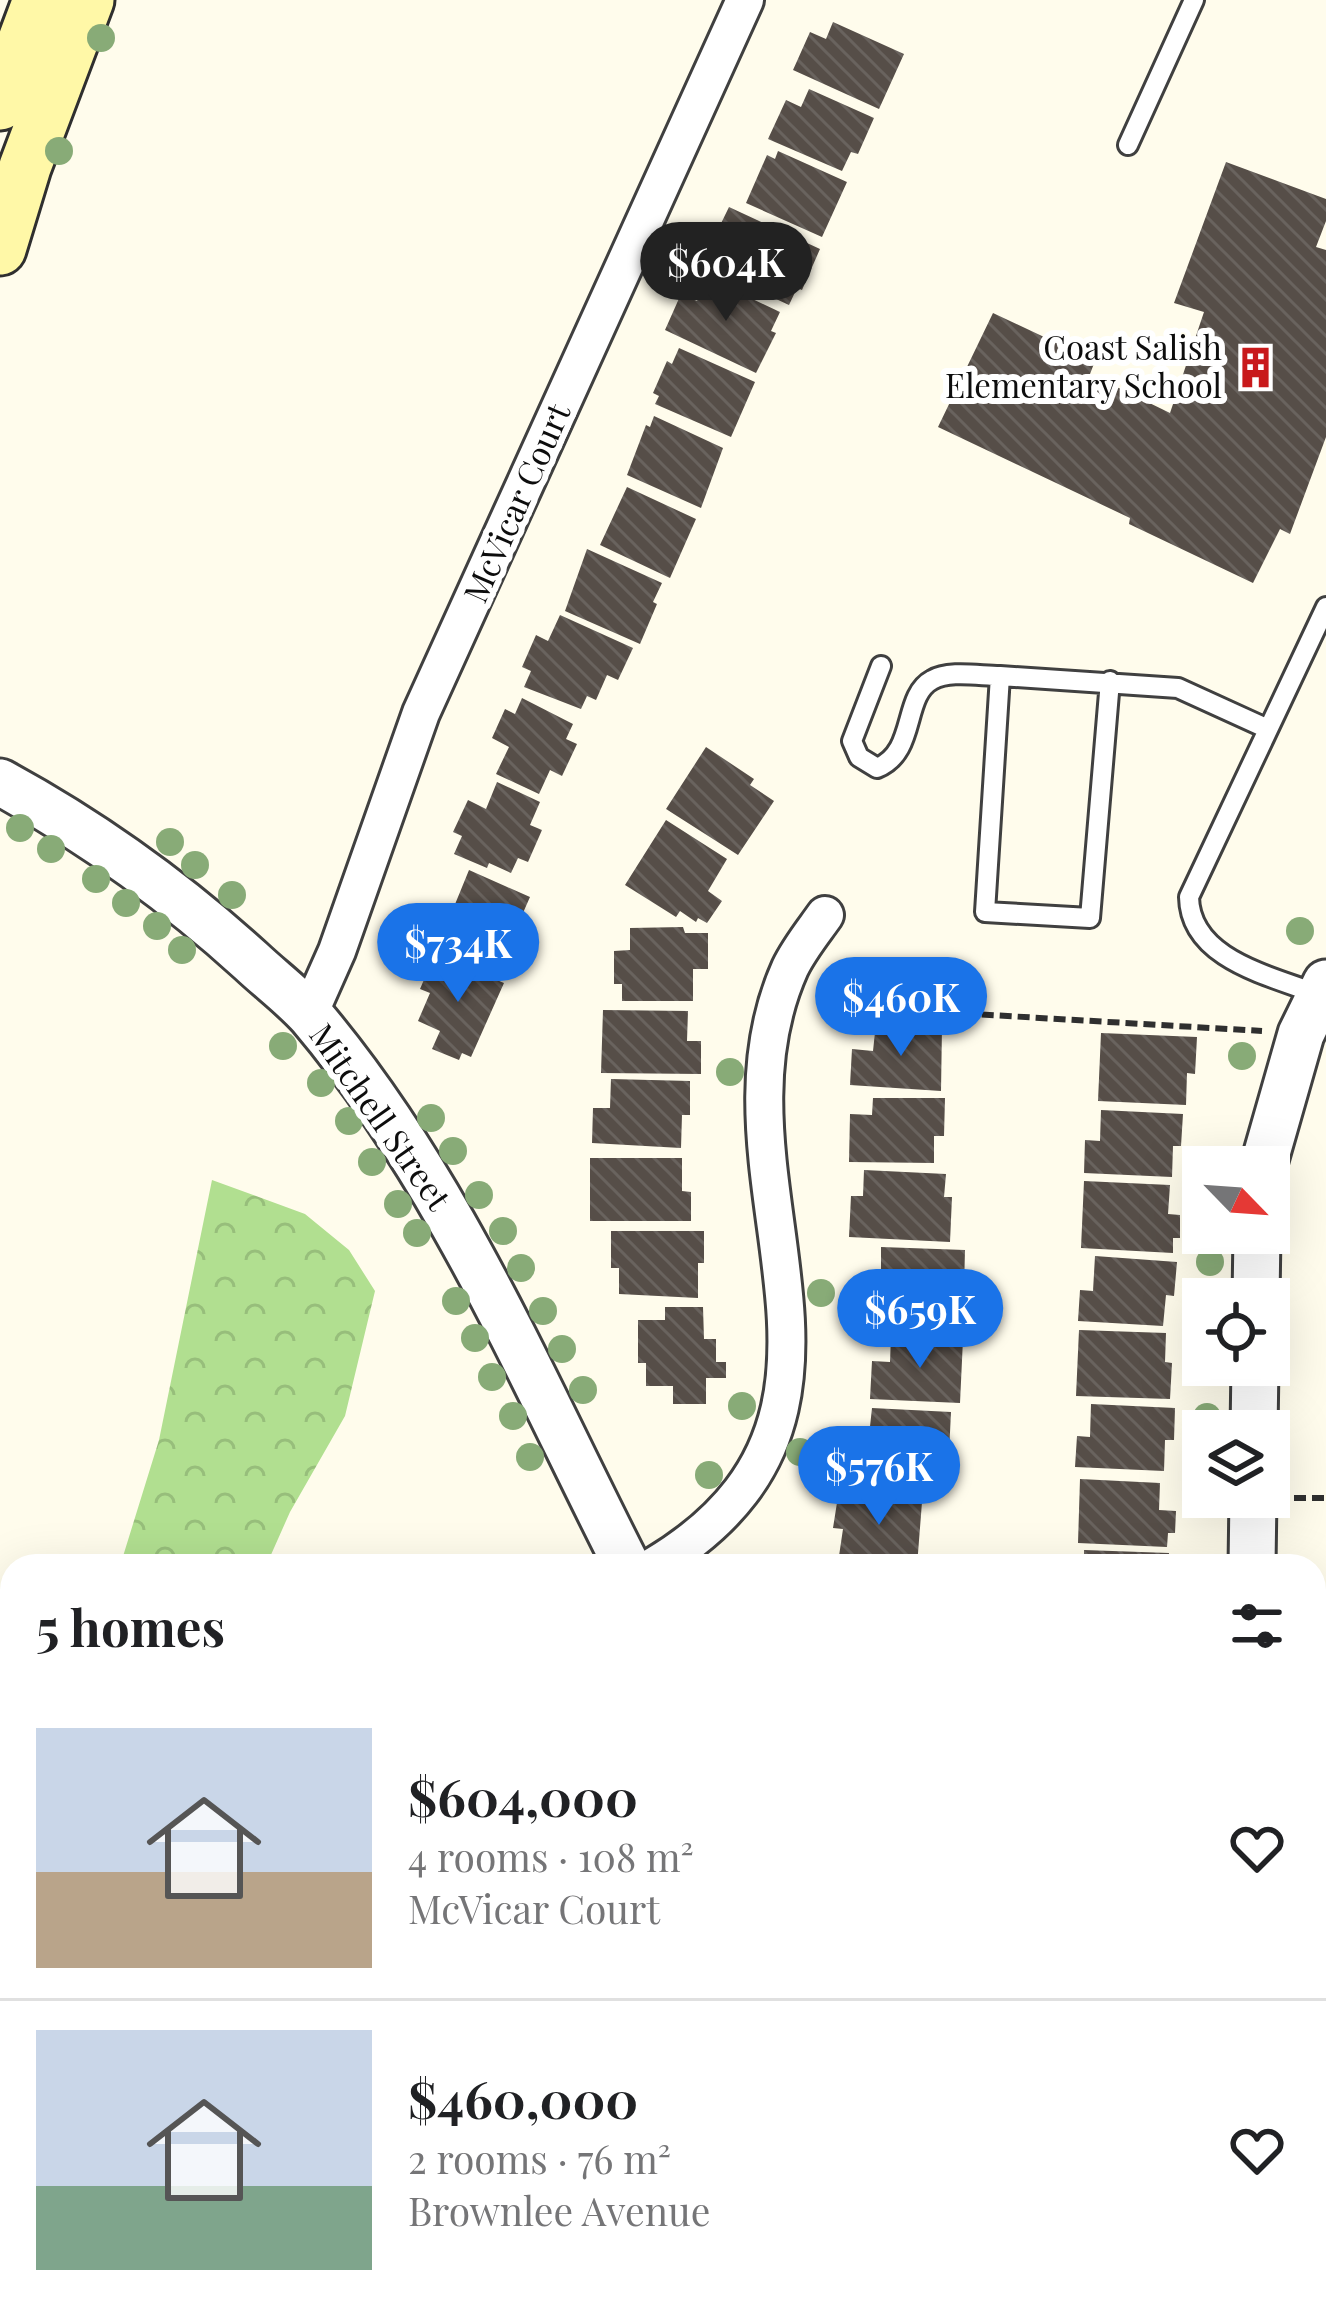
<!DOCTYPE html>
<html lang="en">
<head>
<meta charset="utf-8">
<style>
	body { margin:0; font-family:"Playfair Display",serif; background:#f2f2f2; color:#202124; height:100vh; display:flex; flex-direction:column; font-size:45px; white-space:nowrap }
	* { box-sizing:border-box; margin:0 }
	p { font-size:39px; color:#757577 }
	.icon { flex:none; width:66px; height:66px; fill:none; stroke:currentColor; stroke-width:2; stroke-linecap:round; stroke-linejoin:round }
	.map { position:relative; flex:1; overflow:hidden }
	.panel { position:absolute; left:0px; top:1554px; width:1326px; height:771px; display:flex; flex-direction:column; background:#fff; border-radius:36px 36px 0 0; box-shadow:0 12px 48px #0002 }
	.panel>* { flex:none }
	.needle { width:78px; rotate:115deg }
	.buttons { position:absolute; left:1182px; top:1146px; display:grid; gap:24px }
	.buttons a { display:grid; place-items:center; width:108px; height:108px; border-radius:0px; background:#fff; box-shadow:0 12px 48px #0002; font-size:60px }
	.price { position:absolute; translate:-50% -102px; padding:0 27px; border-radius:42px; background:#1a73e8; color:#fff; font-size:39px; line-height:78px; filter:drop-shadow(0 3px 6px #0008) }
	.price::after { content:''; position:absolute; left:50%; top:72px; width:36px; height:27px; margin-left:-18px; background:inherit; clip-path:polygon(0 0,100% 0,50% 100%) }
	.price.current { background:#222; color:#fff }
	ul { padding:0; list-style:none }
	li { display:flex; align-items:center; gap:36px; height:300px; padding:0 36px }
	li+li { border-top:3px solid #e0e0e0 }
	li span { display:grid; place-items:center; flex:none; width:336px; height:240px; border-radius:0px; color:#555 }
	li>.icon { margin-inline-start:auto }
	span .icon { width:144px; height:144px; fill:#fffc; stroke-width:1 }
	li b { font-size:51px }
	h2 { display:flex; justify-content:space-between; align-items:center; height:144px; padding:0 36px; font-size:51px }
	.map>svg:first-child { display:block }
</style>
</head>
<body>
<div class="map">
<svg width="1326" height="2323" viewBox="0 0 1326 2323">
	<defs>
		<pattern id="forest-crowns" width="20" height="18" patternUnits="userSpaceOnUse" patternTransform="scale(3)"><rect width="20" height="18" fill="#b1df90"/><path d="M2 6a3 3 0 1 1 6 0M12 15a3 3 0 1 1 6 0" fill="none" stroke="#97be7b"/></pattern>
		<pattern id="building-back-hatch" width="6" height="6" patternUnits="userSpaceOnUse" patternTransform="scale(3)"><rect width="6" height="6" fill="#564e48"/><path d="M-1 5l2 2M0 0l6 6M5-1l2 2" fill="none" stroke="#69635e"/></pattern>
	</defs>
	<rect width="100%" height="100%" fill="#fffcec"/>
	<path fill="url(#forest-crowns)" d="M212 1180 305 1214 349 1250 375 1291 345 1416 290 1512 266 1566H120L159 1440Z
		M12 1871V2313H182V2323H0V1901Z
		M617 2313H784L778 2323H632Z"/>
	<path fill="url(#building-back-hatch)" d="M833 22 904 54 879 109 793 70 810 32 826 39Z
		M809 89 874 118 858 154 851 152 842 171 768 139 786 100 801 107Z
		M778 151 847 182 822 237 746 203 767 155 775 159Z
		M1226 162 1326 199V221L1316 247 1326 250V437L1290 534 1280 529 1253 583 1129 524 1130 518 938 427 993 313 1095 361 1090 374 1170 413 1204 312 1174 303Z
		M729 207 820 249 802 290 797 288 789 305 718 272 727 252 711 244Z
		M708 278 780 312 771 331 776 333 756 373 665 330 681 294 697 301Z
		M679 348 755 382 731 437 655 404 659 396 653 393 667 361 672 364Z
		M654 416 723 448 701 508 627 475 646 425 650 427Z
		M627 487 696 519 670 578 600 545Z
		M587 549 662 583 653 602 657 604 640 644 565 611Z
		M560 615 633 648 618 680 607 675 596 700 587 696 581 709 524 687 531 671 522 667 536 635 548 641Z
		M522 698 573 724 566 739 577 744 562 776 550 770 539 794 496 774 509 747 492 738 505 709 515 714Z
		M706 747 754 779 750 785 774 801 738 855 666 809Z
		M497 782 540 802 530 825 542 830 528 862 518 858 511 873 489 863 487 868 454 854 462 836 453 832 468 800 486 809Z
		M666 820 727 859 708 891 722 901 707 923 698 918 696 922 680 911 676 917 625 885Z
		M469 870 530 897 499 967 440 941Z
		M683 927 685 933H708V969H693V1001H622V984H614V951L630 950V928Z
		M435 954 504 983 471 1057 462 1053 459 1060 432 1049 440 1031 418 1021 430 993 420 989Z
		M603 1010 688 1011 687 1041H701V1074L601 1073Z
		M876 1023 942 1027 941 1091 850 1085 852 1049 873 1051Z
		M1101 1033 1197 1037 1195 1074 1187 1073 1186 1105 1098 1101Z
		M611 1079 690 1081V1115H682L681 1148 592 1143 593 1108H610Z
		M873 1098H945L944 1136H934V1163L849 1162 850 1114 872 1115Z
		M1101 1110 1183 1114 1181 1146H1173L1172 1177 1084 1173 1085 1140 1100 1141Z
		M590 1158H682V1191L691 1192V1221H590Z
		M864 1170 946 1174 944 1197H952L950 1242 849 1237 851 1196H863Z
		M1084 1181 1170 1185 1168 1214 1180 1215V1238H1173V1253L1081 1248Z
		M611 1231H704V1263H698V1298L619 1294V1268H611Z
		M881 1247 965 1250 964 1289H944L943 1320 878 1318 879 1295 865 1294 866 1273H881Z
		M1095 1256 1177 1262 1174 1296 1166 1295 1163 1326 1078 1321 1080 1290 1093 1291Z
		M665 1307H703L704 1339H716V1362H726V1378H706V1404H673V1386H646V1363H638V1320H665Z
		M1079 1330 1166 1333 1165 1362 1172 1363 1170 1399 1076 1396Z
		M891 1336 963 1339 960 1403 870 1399 872 1361 890 1362Z
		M1091 1404 1175 1408 1174 1440H1165L1164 1471 1075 1467 1077 1436 1090 1437Z
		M872 1408 951 1412 949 1453H943L942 1477 865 1473Z
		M1080 1479 1160 1483 1159 1510 1176 1511 1175 1533H1168L1167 1547 1078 1543Z
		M839 1490 922 1502 917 1566 839 1556 843 1529 833 1528Z
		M1084 1550 1169 1553 1168 1566H1084Z"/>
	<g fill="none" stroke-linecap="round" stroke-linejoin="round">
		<defs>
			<path id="service" d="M1128 145 1194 0
				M881 666 852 741 859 757 877 768C917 752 902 696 932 680 949 670 980 676 1000 676
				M1110 681 1090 918 985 912 1000 676 1178 688 1268 729
				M1320 995C1272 976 1190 960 1189 897L1326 607"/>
			<path id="minor" d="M309 1014 337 951 421 713 745 0
				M654 1566C913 1411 695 1180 790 968 799 949 813 932 825 915
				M286 2323 287 2313"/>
			<path id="tertiary" d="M0 782C92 832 173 890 251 961 270 979 293 996 311 1016 449 1179 531 1378 627 1566
				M1263 1167 1301 1034 1326 983
				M1256 1299 1257 1233
				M1254 1431 1255 1365
				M1252 1566 1253 1497
				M1271 2313 1291 2323
				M1207 2323 1209 2313"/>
			<path id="secondary" d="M0 104 39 0
				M0 249 25 167 88 0"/>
		</defs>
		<use href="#service" stroke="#404040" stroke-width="24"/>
		<use href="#minor" stroke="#404040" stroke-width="42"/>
		<use href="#tertiary" stroke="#404040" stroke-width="51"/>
		<use href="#secondary" stroke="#2f2f2f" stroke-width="57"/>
		<path stroke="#2f2f2f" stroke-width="6" stroke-dasharray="12 6" stroke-linecap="butt" d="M820 1005 1262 1031
			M1294 1498H1326"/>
		<use href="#service" stroke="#fff" stroke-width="18"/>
		<use href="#minor" stroke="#fff" stroke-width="36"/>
		<use href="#tertiary" stroke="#fff" stroke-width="45"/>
		<use href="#secondary" stroke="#fff8a7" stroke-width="51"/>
	</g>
	<g fill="#88ab77">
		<circle cx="101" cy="38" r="14"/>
		<circle cx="59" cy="151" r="14"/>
		<circle cx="20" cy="828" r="14"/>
		<circle cx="170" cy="842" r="14"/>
		<circle cx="51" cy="849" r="14"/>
		<circle cx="195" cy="865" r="14"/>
		<circle cx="96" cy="879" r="14"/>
		<circle cx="232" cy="895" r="14"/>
		<circle cx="126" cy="903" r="14"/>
		<circle cx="157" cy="926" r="14"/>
		<circle cx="1300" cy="931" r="14"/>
		<circle cx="182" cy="950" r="14"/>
		<circle cx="283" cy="1046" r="14"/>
		<circle cx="1242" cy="1056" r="14"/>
		<circle cx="730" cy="1072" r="14"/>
		<circle cx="321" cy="1083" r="14"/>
		<circle cx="431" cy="1118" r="14"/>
		<circle cx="349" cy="1121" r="14"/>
		<circle cx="453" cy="1151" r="14"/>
		<circle cx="372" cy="1162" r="14"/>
		<circle cx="479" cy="1195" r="14"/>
		<circle cx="398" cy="1204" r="14"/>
		<circle cx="503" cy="1231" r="14"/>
		<circle cx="417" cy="1233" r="14"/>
		<circle cx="1210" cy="1262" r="14"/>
		<circle cx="521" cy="1268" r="14"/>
		<circle cx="821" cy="1293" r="14"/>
		<circle cx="456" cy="1301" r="14"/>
		<circle cx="543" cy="1311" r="14"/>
		<circle cx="475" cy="1338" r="14"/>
		<circle cx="562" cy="1349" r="14"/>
		<circle cx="492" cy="1377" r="14"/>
		<circle cx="583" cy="1390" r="14"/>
		<circle cx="742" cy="1406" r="14"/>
		<circle cx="513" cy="1416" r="14"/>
		<circle cx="1207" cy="1417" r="14"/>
		<circle cx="800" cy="1452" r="14"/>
		<circle cx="530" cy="1457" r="14"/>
		<circle cx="709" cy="1475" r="14"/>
	</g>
	<defs>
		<symbol id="building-bare" viewBox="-9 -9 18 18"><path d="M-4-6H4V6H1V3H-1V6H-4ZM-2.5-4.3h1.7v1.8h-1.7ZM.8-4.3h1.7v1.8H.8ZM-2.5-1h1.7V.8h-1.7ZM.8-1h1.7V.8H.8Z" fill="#c8191b" stroke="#fff" stroke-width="2.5" paint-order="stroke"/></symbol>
	</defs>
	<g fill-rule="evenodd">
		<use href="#building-bare" x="1226" y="338" width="59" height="59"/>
	</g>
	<g text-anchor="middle" stroke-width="12" stroke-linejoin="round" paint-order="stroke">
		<g font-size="33" fill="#0d0d0d" stroke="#fff" text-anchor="end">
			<text x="1222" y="360">Coast Salish<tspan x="1222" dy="38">Elementary School</tspan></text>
		</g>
		<g font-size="33" fill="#0d0d0d" stroke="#fff">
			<text transform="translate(517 503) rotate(-66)" y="12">McVicar Court</text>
			<text transform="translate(380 1117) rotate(55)" y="12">Mitchell Street</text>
		</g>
	</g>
</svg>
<div class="buttons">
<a><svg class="needle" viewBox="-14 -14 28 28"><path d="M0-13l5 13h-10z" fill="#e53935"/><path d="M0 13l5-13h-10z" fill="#757577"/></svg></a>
<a><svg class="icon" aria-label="locate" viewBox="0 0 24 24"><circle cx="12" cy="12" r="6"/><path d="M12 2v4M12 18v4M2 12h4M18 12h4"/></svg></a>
<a><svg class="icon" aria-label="layers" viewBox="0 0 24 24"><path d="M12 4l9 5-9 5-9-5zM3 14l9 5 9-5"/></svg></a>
</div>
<b class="price current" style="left:726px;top:324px">$604K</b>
<b class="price" style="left:458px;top:1005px">$734K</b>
<b class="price" style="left:901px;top:1059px">$460K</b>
<b class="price" style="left:920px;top:1371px">$659K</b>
<b class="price" style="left:879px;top:1528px">$576K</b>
<section class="panel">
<h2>5 homes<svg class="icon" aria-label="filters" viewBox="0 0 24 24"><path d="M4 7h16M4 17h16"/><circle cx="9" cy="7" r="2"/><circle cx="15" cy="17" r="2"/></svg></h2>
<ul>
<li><span style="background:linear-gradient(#c9d6e8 60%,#b9a48a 0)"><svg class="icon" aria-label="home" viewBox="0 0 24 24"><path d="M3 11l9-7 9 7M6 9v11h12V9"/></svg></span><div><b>$604,000</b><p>4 rooms · 108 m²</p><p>McVicar Court</p></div><svg class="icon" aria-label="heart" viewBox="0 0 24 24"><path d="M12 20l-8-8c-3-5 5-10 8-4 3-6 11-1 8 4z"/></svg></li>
<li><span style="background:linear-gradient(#c9d6e8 65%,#7fa58c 0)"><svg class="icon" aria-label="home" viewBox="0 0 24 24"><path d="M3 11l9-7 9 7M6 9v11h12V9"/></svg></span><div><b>$460,000</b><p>2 rooms · 76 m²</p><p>Brownlee Avenue</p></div><svg class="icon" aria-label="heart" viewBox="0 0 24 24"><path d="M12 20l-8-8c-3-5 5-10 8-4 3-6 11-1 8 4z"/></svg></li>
</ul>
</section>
</div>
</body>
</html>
